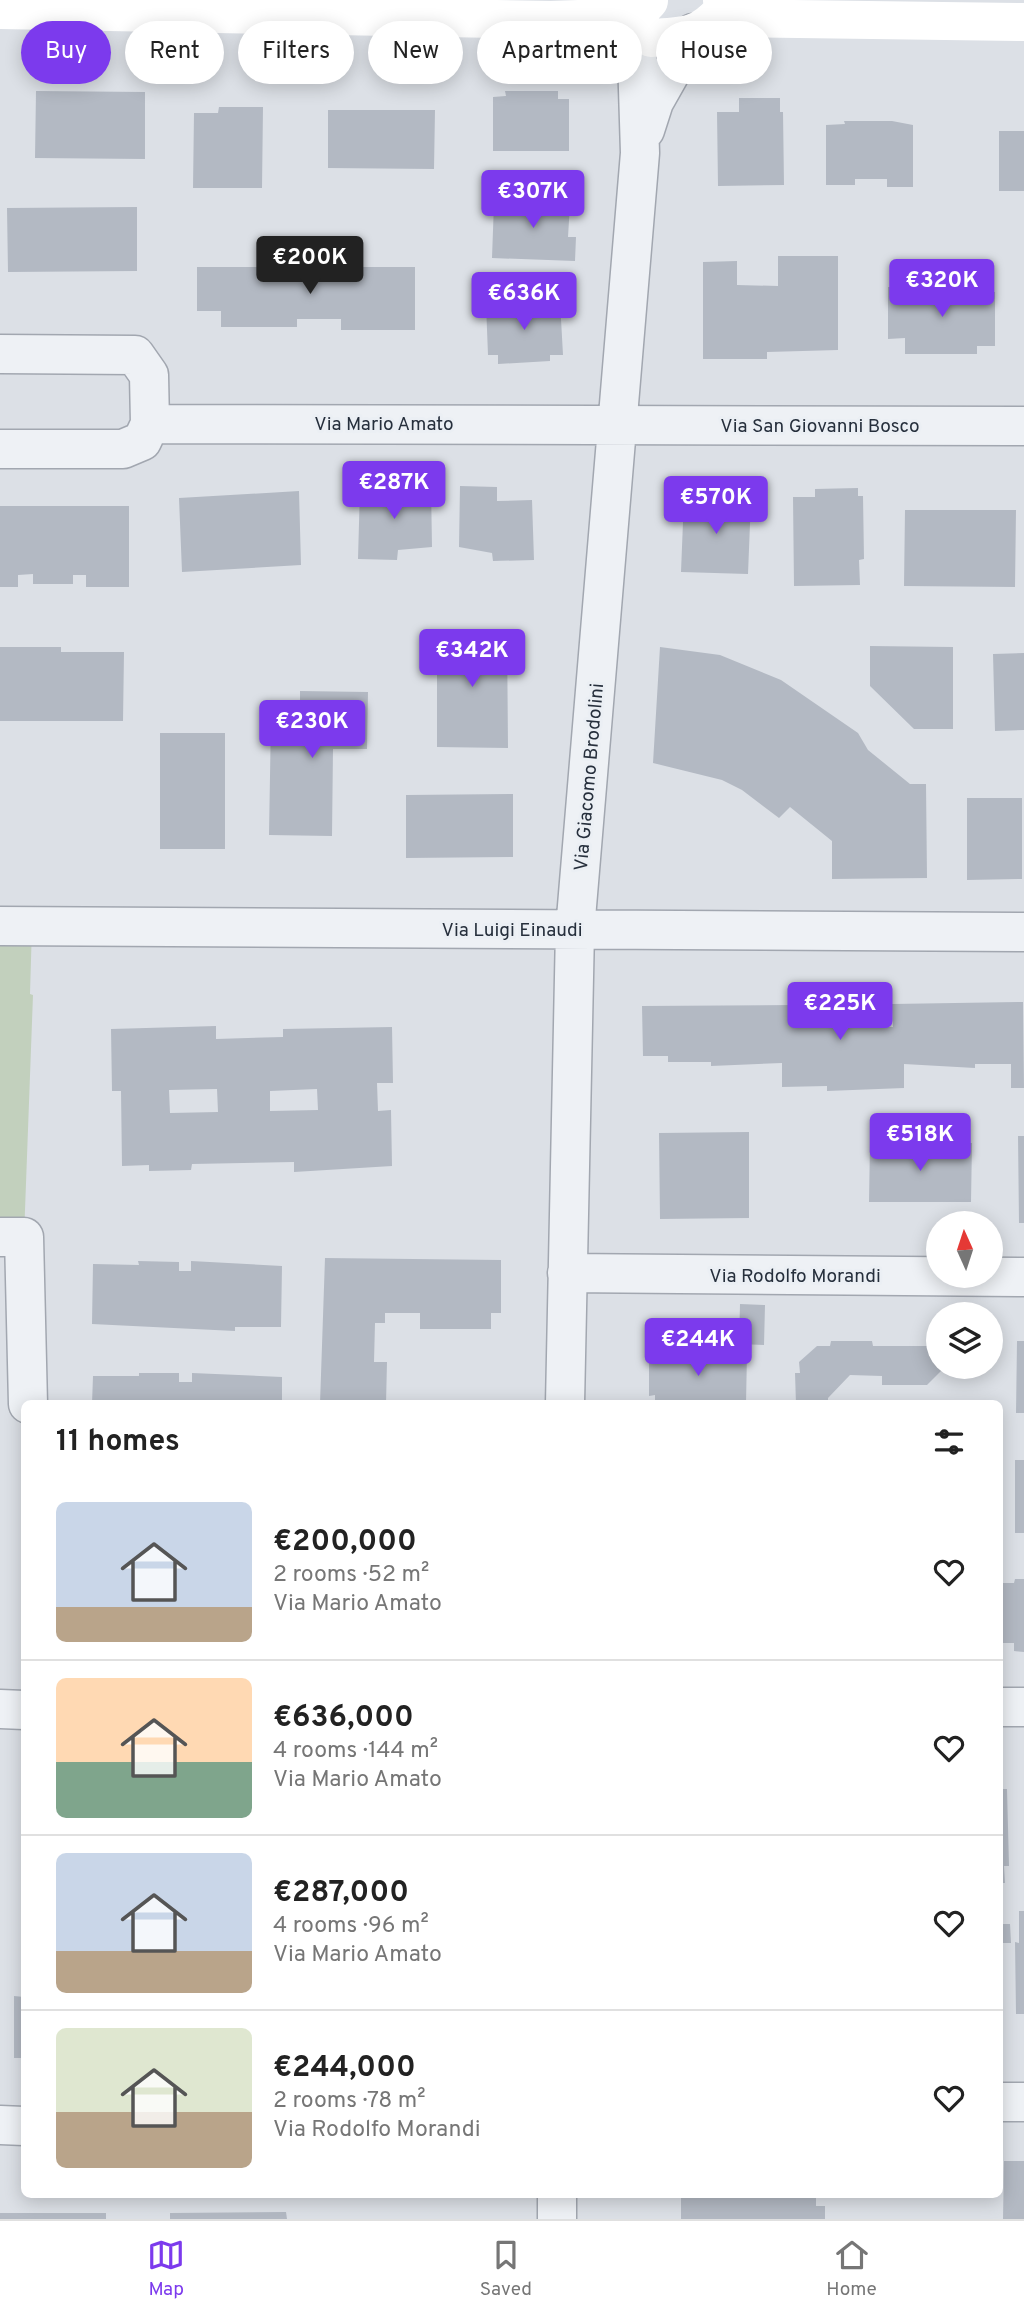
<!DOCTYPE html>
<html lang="en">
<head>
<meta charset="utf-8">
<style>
	body { margin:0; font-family:Overpass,sans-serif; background:#f6f6f6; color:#222; height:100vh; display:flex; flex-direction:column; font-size:26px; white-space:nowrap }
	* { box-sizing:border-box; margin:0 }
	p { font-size:23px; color:#767676 }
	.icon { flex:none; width:38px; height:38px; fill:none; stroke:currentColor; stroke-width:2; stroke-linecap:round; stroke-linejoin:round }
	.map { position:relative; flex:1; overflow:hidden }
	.panel { position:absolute; left:21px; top:1400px; width:982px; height:798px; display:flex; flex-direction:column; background:#fff; border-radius:10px; box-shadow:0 4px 18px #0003 }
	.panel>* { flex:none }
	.top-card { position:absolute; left:21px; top:21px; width:984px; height:63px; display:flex; gap:14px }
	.needle { width:46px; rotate:357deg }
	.fabs { position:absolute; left:926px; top:1211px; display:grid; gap:14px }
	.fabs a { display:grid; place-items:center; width:77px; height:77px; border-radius:50%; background:#fff; box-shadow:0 4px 18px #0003; font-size:35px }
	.price { position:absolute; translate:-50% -60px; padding:0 16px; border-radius:7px; background:#7c3aed; color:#fff; font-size:23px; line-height:46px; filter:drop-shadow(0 2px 4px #0008) }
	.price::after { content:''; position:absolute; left:50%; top:42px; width:21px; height:16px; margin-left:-10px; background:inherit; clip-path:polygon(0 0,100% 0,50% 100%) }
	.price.selected { background:#222; color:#fff }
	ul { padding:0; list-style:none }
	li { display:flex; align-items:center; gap:21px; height:175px; padding:0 35px }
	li+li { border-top:2px solid #e0e0e0 }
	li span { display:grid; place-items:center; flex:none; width:196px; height:140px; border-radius:10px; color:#555 }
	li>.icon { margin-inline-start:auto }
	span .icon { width:84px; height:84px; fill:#fffc; stroke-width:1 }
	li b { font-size:30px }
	h2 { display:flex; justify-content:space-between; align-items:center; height:84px; padding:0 35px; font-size:30px }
	.chip { padding:0 24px; border-radius:32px; background:#fff; box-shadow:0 4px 18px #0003; font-size:24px; line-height:63px }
	.chip.selected { background:#7c3aed; color:#fff }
	.dock { display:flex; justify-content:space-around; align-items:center; height:98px; border-top:2px solid #e0e0e0; background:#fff; font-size:19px; color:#767676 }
	.dock a { display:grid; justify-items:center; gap:4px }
	.dock .selected { color:#7c3aed }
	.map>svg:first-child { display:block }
</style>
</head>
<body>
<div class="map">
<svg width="1024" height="2219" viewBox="0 0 1024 2219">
	<rect width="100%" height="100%" fill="#dce0e6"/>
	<path fill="#c2d0bd" d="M0 926H32L30 994 33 995 24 1237H0Z"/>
	<path fill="#b3b9c3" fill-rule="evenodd" d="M36 91 145 92V159L35 158Z
		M505 91H558V99H569V151H493V97L506 96Z
		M739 98H780V112H783L784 185 718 186 717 112H739Z
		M219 107H263L262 188H193L194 113H218Z
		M328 110H435L434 169 328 168Z
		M844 121H892L913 125V187H887V179H855V185H826V125L845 124Z
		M999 131H1024V191H999Z
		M507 195 557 197V204H570L568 237H576L575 261 492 258 494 203H507Z
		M137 207V271L8 272 7 208Z
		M778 256H838V350L767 352V359H703V262L737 261V285L778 286Z
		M197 267H415V330H341V319H297V327H221V311H197Z
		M888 287H977V292H995V346H977V354H905V338L888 339Z
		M560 301 563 355H550V361L498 364V355H488L486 304Z
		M431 486 432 547 398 550 397 560 358 559 360 488Z
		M460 486 497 487V501L532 500 534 560 493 561 492 553 459 547Z
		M858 488V496H863L864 559 859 560 860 585 794 586 793 497H815V489Z
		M299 491 301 565 182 572 179 498Z
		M684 497 751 499 748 574 681 572Z
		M0 506H129V587H86V575H73V584H33V574L18 575V587H0Z
		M905 510H1016L1015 587 904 586Z
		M437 631H507L508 748 437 747Z
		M870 646 953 647V729H914L870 686Z
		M0 647H61V652H124L123 721H0Z
		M660 647 720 655 781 680 858 733 868 750 910 784H926L927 878 832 879V841L790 807 779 818 742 790 722 780 653 763Z
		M1024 653V730L995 731 993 654Z
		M300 691 368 692 367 749H333L332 836 269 835 271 718 300 719Z
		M160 733H225V849H160Z
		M513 794V857L406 858V795Z
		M967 798H1022V879L967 880Z
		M1023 1002 1024 1088H1011V1064H975V1068L904 1064V1088L827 1091V1086L782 1087V1063L711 1066V1062H668V1056H643L642 1006 795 1005V1028L893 1027 892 1004Z
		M216 1026V1039L283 1037V1029L392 1027 393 1083H377L378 1111 391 1110 392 1166 294 1172V1162L192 1164 191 1170 149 1171V1165L122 1166 121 1091H112L111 1029ZM217 1089 218 1112 170 1113 169 1090ZM317 1089 318 1110 270 1111V1091Z
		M749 1132V1218L660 1219 659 1133Z
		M1018 1136H1024V1223H1019Z
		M870 1143H972L971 1202H869Z
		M325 1258 501 1260V1313H491V1329H420V1313H385V1323H375L374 1362H387L386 1404H320Z
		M138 1261 179 1262V1271H191V1261L282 1266 281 1327H235V1331L92 1324 93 1264 139 1265Z
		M740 1304 765 1305 764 1345 739 1344Z
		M831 1341H872L873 1346H938V1367H945L927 1385H882V1376L850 1375 828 1398V1404H796L795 1373H800L799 1362 817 1346H830Z
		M1017 1341H1024V1413H1016Z
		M649 1351 747 1353 746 1404H655V1395L649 1396Z
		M139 1373H179V1382H192V1373L282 1377V1404H92L93 1376H139Z
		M1015 1460H1024V1533H1015Z
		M1015 1579H1024V1652L1014 1651V1643H999V1583H1014Z
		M999 1789H1007L1009 1866H1004L1005 1883H999Z
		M1019 1911H1024V2014H1016L1015 1942 1019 1943Z
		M999 1924H1010L1011 1943H999Z
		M14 1996 24 1997V2058H14Z
		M1004 2161H1024V2219H1003Z
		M681 2194H816V2206H825V2219H681Z
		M286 2212 287 2219H170V2213Z
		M0 2213H106V2219H0Z"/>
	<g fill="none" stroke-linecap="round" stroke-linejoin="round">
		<defs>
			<path id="street" d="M645 130 654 102 693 33
				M0 354 135 355 149 375 150 424 142 441 123 449H0
				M150 424 1024 426
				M0 926 1024 932
				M0 1237H24L28 1404
				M567 1273 1024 1277
				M565 1404 575 930 640 153 636 25
				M999 1707H1024
				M0 1709 24 1710
				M999 2102H1024
				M0 2125 24 2126
				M557 2219V2194"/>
		</defs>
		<use href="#street" stroke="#a2a7b0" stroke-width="41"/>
		<use href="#street" stroke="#eef1f5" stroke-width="38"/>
		<path stroke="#fff" stroke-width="38" d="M649 1 634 17 636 25 651 38C685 36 700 37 723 10L722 0
			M0 10 551 20 634 17
			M716 18 1024 22"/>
	</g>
	<g text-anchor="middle" stroke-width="6" stroke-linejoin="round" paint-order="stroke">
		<g font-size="19" fill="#262f3c" stroke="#ebeff4">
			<text x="384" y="430">Via Mario Amato</text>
			<text x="820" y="432">Via San Giovanni Bosco</text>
			<text transform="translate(588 777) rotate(-85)" y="7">Via Giacomo Brodolini</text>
			<text x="512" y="936">Via Luigi Einaudi</text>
			<text x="795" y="1282">Via Rodolfo Morandi</text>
		</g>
	</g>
</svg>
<div class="fabs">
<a><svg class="needle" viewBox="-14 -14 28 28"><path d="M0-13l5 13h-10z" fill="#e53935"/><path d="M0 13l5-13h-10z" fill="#767676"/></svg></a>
<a><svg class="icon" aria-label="layers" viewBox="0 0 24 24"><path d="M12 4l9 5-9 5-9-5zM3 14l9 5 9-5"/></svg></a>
</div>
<b class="price" style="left:533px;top:230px">€307K</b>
<b class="price selected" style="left:310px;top:296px">€200K</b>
<b class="price" style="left:942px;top:319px">€320K</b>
<b class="price" style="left:524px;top:332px">€636K</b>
<b class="price" style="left:394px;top:521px">€287K</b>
<b class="price" style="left:716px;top:536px">€570K</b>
<b class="price" style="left:472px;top:689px">€342K</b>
<b class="price" style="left:312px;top:760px">€230K</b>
<b class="price" style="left:840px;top:1042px">€225K</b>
<b class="price" style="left:920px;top:1173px">€518K</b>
<b class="price" style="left:698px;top:1378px">€244K</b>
<div class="top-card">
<a class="chip selected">Buy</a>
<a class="chip">Rent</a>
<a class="chip">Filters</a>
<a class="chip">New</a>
<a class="chip">Apartment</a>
<a class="chip">House</a>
</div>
<section class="panel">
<h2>11 homes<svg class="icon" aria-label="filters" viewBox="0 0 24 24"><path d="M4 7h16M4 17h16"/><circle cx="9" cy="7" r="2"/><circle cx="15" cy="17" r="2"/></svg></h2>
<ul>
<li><span style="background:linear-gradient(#c9d6e8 75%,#b9a48a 0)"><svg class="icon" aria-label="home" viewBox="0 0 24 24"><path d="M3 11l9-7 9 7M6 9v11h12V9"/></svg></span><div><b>€200,000</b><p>2 rooms · 52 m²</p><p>Via Mario Amato</p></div><svg class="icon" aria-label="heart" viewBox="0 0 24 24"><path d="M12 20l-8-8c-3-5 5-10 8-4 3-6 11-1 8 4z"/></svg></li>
<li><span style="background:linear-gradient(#ffd9b3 60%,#7fa58c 0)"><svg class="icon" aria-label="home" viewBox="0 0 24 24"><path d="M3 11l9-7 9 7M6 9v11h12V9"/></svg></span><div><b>€636,000</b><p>4 rooms · 144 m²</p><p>Via Mario Amato</p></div><svg class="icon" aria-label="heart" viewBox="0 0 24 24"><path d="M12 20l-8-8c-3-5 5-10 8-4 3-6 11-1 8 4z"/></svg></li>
<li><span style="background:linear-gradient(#c9d6e8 70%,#b9a48a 0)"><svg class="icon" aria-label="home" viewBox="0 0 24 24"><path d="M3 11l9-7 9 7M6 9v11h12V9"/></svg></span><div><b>€287,000</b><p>4 rooms · 96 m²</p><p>Via Mario Amato</p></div><svg class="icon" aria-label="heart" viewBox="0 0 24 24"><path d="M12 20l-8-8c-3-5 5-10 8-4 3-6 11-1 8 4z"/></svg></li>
<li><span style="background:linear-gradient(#dfe7d0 60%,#b9a48a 0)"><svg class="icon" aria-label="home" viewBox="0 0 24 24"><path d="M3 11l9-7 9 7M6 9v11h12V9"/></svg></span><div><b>€244,000</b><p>2 rooms · 78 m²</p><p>Via Rodolfo Morandi</p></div><svg class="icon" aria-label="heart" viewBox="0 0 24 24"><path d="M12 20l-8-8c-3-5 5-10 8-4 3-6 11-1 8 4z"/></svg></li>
</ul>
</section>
</div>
<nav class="dock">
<a class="selected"><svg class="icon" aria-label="map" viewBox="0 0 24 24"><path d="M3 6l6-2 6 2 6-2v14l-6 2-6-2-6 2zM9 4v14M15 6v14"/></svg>Map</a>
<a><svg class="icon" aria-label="saved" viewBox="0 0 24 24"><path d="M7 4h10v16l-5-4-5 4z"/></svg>Saved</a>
<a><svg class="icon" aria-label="home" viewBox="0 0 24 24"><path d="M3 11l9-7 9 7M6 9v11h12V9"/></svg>Home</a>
</nav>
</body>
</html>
